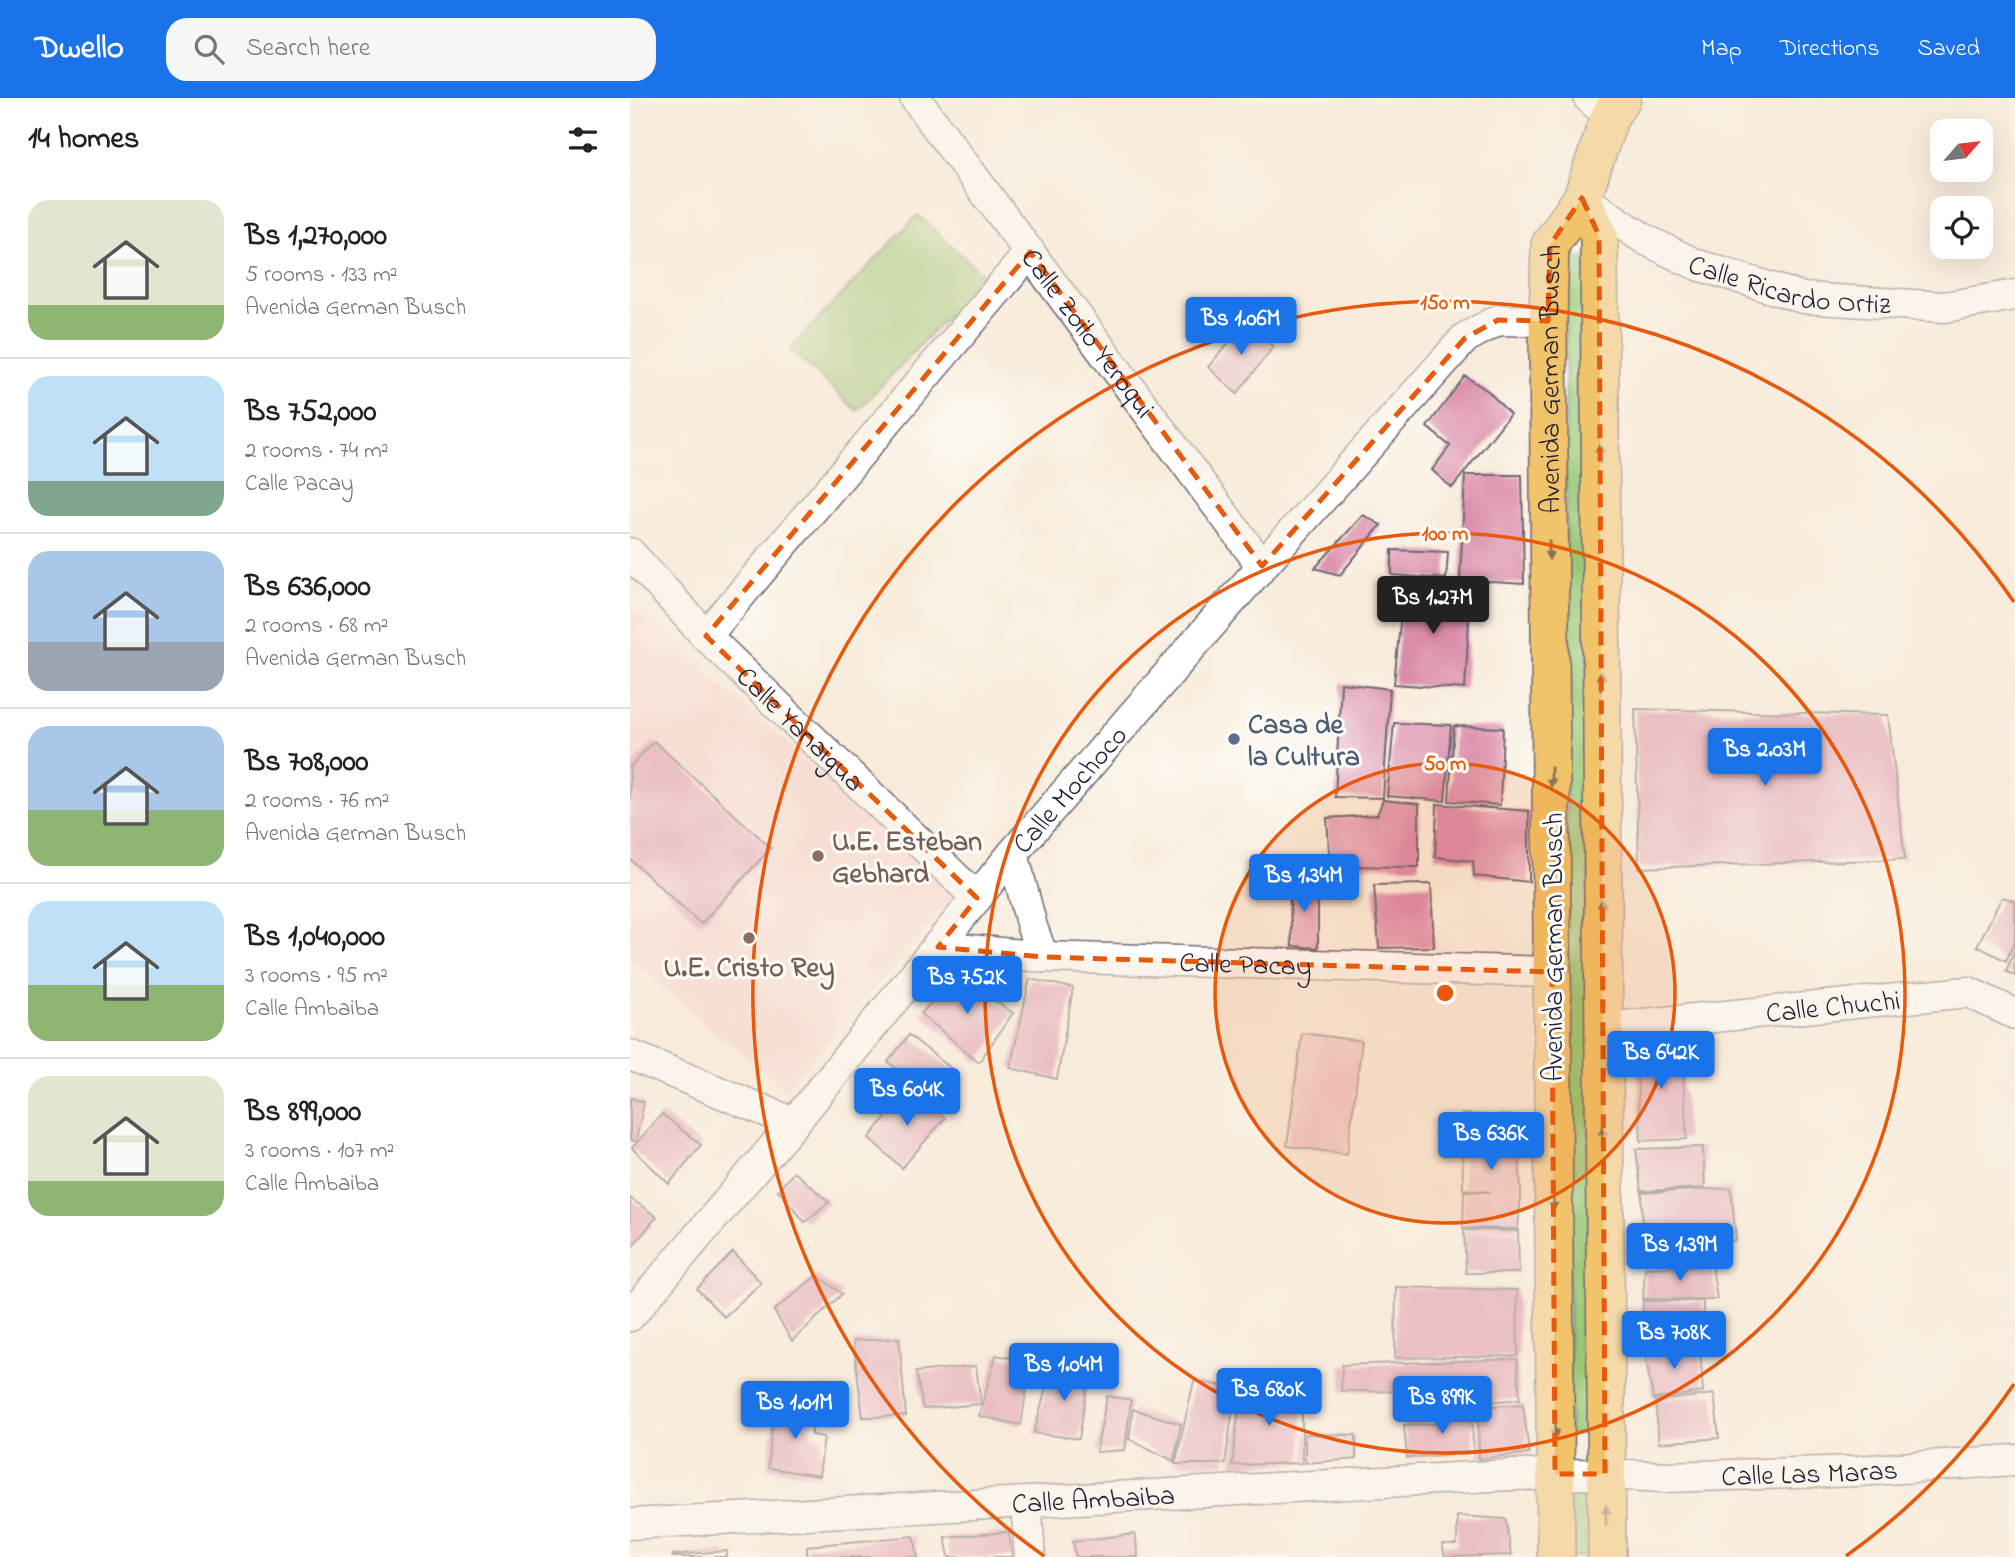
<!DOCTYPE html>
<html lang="en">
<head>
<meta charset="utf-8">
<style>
	body { margin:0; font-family:"Indie Flower",sans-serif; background:#f6f6f6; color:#222; height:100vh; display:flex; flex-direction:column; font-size:26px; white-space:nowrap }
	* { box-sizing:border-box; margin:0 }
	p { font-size:23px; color:#767676 }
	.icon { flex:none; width:38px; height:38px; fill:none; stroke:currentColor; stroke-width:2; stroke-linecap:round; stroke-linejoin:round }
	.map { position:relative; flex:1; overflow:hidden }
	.panel { display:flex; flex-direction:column; background:#fff; width:630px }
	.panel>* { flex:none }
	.needle { width:46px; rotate:62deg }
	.buttons { position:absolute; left:1300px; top:21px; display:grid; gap:14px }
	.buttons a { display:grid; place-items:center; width:63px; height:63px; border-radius:14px; background:#fff; box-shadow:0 7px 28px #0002; font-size:35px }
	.price { position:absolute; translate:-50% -60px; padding:0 16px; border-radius:7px; background:#1a73e8; color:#fff; font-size:23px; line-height:46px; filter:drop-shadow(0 2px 4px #0008) }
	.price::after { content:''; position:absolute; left:50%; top:42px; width:21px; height:16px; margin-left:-10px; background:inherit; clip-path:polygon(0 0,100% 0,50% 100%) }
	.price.on { background:#222; color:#fff }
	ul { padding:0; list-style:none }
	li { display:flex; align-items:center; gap:21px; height:175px; padding:0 28px }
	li+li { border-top:2px solid #e0e0e0 }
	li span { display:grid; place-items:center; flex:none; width:196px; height:140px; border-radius:21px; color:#555 }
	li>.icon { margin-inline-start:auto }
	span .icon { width:84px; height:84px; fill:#fffc; stroke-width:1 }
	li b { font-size:30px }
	h2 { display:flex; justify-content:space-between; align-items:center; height:84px; padding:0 28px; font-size:30px }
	header { display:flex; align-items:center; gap:42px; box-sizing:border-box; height:98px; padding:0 35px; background:#1a73e8; color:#fff }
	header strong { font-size:33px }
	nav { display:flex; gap:38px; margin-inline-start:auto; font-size:24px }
	.search { width:490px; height:63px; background:#f6f6f6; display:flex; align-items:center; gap:18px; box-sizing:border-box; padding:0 24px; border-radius:21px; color:#767676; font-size:26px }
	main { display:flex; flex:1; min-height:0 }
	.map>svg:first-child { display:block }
</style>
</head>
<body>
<header>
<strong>Dwello</strong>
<div class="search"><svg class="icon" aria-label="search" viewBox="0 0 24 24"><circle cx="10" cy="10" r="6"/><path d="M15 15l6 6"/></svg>Search here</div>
<nav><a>Map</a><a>Directions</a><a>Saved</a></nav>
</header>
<main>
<section class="panel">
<h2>14 homes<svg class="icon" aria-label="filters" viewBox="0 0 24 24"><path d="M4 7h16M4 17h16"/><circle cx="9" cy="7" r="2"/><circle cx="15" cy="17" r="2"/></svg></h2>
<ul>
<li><span style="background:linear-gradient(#dfe7d0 75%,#8fb573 0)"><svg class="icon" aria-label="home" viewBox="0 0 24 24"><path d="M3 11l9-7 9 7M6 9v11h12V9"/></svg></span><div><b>Bs 1,270,000</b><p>5 rooms · 133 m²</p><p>Avenida German Busch</p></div></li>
<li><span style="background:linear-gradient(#bfe0f5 75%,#7fa58c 0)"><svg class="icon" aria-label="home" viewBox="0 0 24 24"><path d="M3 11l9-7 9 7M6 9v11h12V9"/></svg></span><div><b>Bs 752,000</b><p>2 rooms · 74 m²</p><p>Calle Pacay</p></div></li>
<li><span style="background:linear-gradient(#a9c7e8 65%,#9aa5b1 0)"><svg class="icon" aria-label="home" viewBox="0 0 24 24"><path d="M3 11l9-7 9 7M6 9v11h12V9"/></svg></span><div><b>Bs 636,000</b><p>2 rooms · 68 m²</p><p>Avenida German Busch</p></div></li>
<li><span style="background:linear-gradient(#a9c7e8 60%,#8fb573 0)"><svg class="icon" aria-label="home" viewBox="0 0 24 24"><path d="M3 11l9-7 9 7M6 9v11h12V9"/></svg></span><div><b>Bs 708,000</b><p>2 rooms · 76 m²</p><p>Avenida German Busch</p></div></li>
<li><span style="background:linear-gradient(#bfe0f5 60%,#8fb573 0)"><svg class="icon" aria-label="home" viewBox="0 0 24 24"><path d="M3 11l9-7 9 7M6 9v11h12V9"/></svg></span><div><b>Bs 1,040,000</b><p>3 rooms · 95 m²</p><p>Calle Ambaiba</p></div></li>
<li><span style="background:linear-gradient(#dfe7d0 75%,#8fb573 0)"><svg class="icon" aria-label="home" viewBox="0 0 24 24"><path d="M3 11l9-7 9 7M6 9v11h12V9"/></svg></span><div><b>Bs 899,000</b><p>3 rooms · 107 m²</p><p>Calle Ambaiba</p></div></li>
</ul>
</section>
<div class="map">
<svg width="1385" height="1459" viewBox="0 0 1385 1459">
	<rect width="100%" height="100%" fill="#fdfcf7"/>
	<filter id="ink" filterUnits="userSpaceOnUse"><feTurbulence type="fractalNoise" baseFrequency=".0143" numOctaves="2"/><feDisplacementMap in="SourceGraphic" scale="14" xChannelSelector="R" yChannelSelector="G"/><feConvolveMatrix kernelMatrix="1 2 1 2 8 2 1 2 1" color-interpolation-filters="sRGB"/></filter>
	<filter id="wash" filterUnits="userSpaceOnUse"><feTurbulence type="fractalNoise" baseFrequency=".00686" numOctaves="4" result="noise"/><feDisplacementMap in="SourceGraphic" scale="28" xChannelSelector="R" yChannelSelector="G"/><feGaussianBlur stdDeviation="1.57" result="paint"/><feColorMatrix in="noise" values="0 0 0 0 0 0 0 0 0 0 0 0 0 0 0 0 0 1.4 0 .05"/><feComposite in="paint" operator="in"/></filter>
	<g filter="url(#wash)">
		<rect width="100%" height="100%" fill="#f8ebda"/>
		<path fill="#f7d0ce" d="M0 507 327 794 155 992 0 861Z"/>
		<path fill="#99c775" stroke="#5e7458" stroke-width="2" d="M288 117 355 179 227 313 160 251Z
			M935 158 957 159 961 1336H939Z
			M960 1396 962 1459H939L937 1397Z"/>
		<g id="blocks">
			<path fill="#db8cab" d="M618 222 643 249 607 296 578 269Z
				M835 278 858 293 880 316 822 390 802 372 820 348 797 329Z
				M835 377H892L894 486 830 482Z
				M733 417 751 427 710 477 685 470Z
				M762 452 818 454 816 481 762 477Z
				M774 484 841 489 835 591 764 586Z
				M711 585 760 591 753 700 705 699Z
				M1005 611 1258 617 1275 761 1009 770Z
				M764 625 821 627 815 703 757 698Z
				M824 628 873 630 870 707 819 703Z
				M24 643 141 750 71 826 0 761V669Z
				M753 702 789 706V769L700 768 697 720 747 717Z
				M807 706 899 713V784L844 778 843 763 805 759Z
				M688 784V850L662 848 659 785Z
				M801 786 804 849 749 850 744 787Z
				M1372 799 1385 803V843L1376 863 1347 848Z
				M1385 851V878L1376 873Z
				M325 876 383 915 349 964 291 916Z
				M400 881 443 890 427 981 380 970Z
				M672 935 732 943 717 1056 657 1048Z
				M279 937 323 972 304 998 258 964Z
				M1051 942 1057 1041 1011 1043 1005 944Z
				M281 989 315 1020 272 1070 239 1040Z
				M0 1000 14 1004 6 1043 0 1042Z
				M32 1016 71 1047 39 1086 2 1050Z
				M832 1016 887 1018 891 1096 888 1131 833 1130 834 1093 861 1094 833 1091Z
				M1073 1049 1075 1090 1011 1093 1006 1051Z
				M164 1074 199 1104 175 1124 148 1092Z
				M1101 1090 1106 1142 1013 1150 1012 1095Z
				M0 1100 27 1119 0 1151Z
				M834 1132 888 1133 889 1175H836Z
				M103 1154 131 1185 94 1219 67 1191Z
				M1082 1167 1087 1201H1013L1015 1170Z
				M187 1177 212 1196 162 1243 144 1213Z
				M766 1189 887 1192 888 1258 765 1260Z
				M1013 1203H1073V1243L1011 1247Z
				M269 1240 276 1318 233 1319 223 1243Z
				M1014 1249H1070L1073 1294 1023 1301Z
				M366 1257 401 1264 391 1327 349 1318Z
				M887 1261 890 1301 825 1307V1294L711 1293 712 1267Z
				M422 1267 460 1271 449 1341 404 1335Z
				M346 1268 351 1306 293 1311 286 1274Z
				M564 1283 606 1290 595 1366H545Z
				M611 1292H672V1365L602 1367Z
				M1084 1296 1089 1340 1029 1345 1025 1303Z
				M477 1298 501 1302 495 1352 466 1354Z
				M145 1303 182 1311V1337L194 1339 189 1378 138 1370Z
				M893 1306 899 1355 849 1361 848 1309Z
				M842 1310 843 1354 777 1360 774 1327 818 1325 816 1311Z
				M503 1311 551 1326 544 1363 499 1341Z
				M675 1336 726 1337V1361L675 1365Z
				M827 1418 876 1421 881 1457 815 1459 812 1447H827Z
				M379 1434 382 1459H319L315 1439Z
				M505 1436 508 1459H446L443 1443Z
				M284 1438 288 1459H177V1448Z
				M97 1453V1459H43V1457Z"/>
		</g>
	</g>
	<g filter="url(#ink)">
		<use href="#blocks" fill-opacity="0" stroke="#6d6873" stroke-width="2"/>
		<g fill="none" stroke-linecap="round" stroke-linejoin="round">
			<defs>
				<g id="minor">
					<path id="s1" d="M285 0 632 468"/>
					<path d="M959 0 980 18"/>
					<path id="s2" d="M952 100 1016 142 1065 166 1173 200 1315 209 1385 197"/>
					<path id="s3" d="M0 455 76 538 347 800"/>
					<path d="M76 538 400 154"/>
					<path d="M383 755 402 829 413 859"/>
					<path id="s4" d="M308 849 413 859 922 874"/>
					<path id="s5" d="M973 930 1338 894 1385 916"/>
					<path d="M0 957 164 1025"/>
					<path id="s6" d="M0 1218 164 1025 383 755 632 468 835 240 868 222 918 223"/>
					<path d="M396 1405 400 1459"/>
					<path id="s7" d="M0 1426 880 1377 975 1376 1035 1379 1228 1373 1385 1362"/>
				</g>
				<g id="major">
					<path d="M952 100 969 138 977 1459"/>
					<path id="s8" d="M926 1459 918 223 920 147 952 100 980 18 992 0"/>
				</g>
			</defs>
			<use href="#minor" stroke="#6d6873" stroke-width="33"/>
			<use href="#major" stroke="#6d6873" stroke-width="40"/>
			<use href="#minor" stroke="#fff" stroke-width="30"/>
			<use href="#major" stroke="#f1c36a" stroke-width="37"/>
		</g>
		<defs><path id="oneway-solid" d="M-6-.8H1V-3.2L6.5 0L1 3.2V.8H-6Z" transform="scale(1.75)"/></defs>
		<g fill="#8a7252">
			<use href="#oneway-solid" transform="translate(970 356) rotate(-90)"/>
			<use href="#oneway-solid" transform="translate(919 452) rotate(90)"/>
			<use href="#oneway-solid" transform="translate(971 583) rotate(-90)"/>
			<use href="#oneway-solid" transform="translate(921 679) rotate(90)"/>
			<use href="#oneway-solid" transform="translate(972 811) rotate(-90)"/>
			<use href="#oneway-solid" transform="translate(973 1038) rotate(-90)"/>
			<use href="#oneway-solid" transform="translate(923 1103) rotate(90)"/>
			<use href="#oneway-solid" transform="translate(925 1330) rotate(90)"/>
			<use href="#oneway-solid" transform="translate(976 1417) rotate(-91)"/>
		</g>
	</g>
	<path d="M0 0H1385V1459H0ZM952 100 969 138 975 1376H925L922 874 413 859 308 849 347 800 76 538 400 154 632 468 835 240 868 222 918 223 920 147Z" fill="#f8ebda" fill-opacity=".55" fill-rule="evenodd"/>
	<path fill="none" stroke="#e8590c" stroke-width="5" stroke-dasharray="14 9" stroke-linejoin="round" d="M952 100 969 138 975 1376H925L922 874 413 859 308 849 347 800 76 538 400 154 632 468 835 240 868 222 918 223 920 147Z"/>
	<circle cx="815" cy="895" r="230" fill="#e8590c" fill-opacity=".12"/>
	<g fill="none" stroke="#e8590c" stroke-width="3.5">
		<circle cx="815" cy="895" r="230"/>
		<circle cx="815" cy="895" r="460"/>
		<path d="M1384 1286A691 691 0 0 1 1216 1458M414 1458A691 691 0 1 1 1384 504"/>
	</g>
	<circle fill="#5c6f8a" stroke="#fdfcf7" stroke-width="2.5" cx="604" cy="641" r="7"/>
	<g fill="#8d6e63" stroke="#fdfcf7" stroke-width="2.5">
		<circle cx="188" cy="758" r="7"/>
		<circle cx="119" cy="840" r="7"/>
	</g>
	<g text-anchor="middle" stroke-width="6" stroke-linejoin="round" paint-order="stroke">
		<g font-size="28" fill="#22223b" stroke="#fdfcf7">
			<text dy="10" stroke="none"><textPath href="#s2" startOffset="229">Calle Ricardo Ortiz</textPath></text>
			<text dy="10" stroke="none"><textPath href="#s1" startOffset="292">Calle Zoilo Yeroqui</textPath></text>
			<text dy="10" stroke="none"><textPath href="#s8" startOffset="1178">Avenida German Busch</textPath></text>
			<text dy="10" stroke="none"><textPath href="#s3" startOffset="245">Calle Yanaigua</textPath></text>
			<text dy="10" stroke="none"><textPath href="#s6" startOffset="686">Calle Mochoco</textPath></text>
			<text transform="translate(922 849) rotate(-90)" y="10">Avenida German Busch</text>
			<text dy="10" stroke="none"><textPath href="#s4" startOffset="308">Calle Pacay</textPath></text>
			<text dy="10" stroke="none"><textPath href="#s5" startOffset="231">Calle Chuchi</textPath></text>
			<text dy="10" stroke="none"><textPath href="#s7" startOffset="1181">Calle Las Maras</textPath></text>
			<text dy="10" stroke="none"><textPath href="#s7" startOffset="464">Calle Ambaiba</textPath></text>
		</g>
		<g font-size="28" font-weight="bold" fill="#4e5e75" stroke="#fdfcf7" text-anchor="start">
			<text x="618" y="635">Casa de<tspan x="618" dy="32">la Cultura</tspan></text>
		</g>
		<g font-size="28" font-weight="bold" fill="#785e54" stroke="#fdfcf7" text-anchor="start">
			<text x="202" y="752">U.E. Esteban<tspan x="202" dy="32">Gebhard</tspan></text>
			<text x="119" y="878" text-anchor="middle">U.E. Cristo Rey</text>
		</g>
	</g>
	<circle cx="815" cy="895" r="10" fill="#e8590c" stroke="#fdfcf7" stroke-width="3.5"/>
	<g font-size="21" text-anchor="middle" font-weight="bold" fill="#e8590c" stroke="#fdfcf7" stroke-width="6" stroke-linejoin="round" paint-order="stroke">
		<text x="815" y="211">150 m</text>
		<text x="815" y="442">100 m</text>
		<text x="815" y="672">50 m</text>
	</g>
</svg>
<div class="buttons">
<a><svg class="needle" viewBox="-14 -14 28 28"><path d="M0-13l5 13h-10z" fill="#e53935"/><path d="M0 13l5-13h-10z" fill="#767676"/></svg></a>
<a><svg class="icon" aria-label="locate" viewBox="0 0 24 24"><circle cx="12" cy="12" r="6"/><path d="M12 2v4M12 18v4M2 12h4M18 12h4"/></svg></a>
</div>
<b class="price" style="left:611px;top:259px">Bs 1.06M</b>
<b class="price on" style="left:803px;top:538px">Bs 1.27M</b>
<b class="price" style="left:1135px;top:690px">Bs 2.03M</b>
<b class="price" style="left:674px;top:816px">Bs 1.34M</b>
<b class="price" style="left:337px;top:918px">Bs 752K</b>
<b class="price" style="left:1031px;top:993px">Bs 642K</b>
<b class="price" style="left:277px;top:1030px">Bs 604K</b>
<b class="price" style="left:861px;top:1074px">Bs 636K</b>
<b class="price" style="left:1050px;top:1185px">Bs 1.39M</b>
<b class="price" style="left:1044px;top:1273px">Bs 708K</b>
<b class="price" style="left:434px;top:1305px">Bs 1.04M</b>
<b class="price" style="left:639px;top:1330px">Bs 680K</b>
<b class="price" style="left:812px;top:1338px">Bs 899K</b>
<b class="price" style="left:165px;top:1343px">Bs 1.01M</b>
</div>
</main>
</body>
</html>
